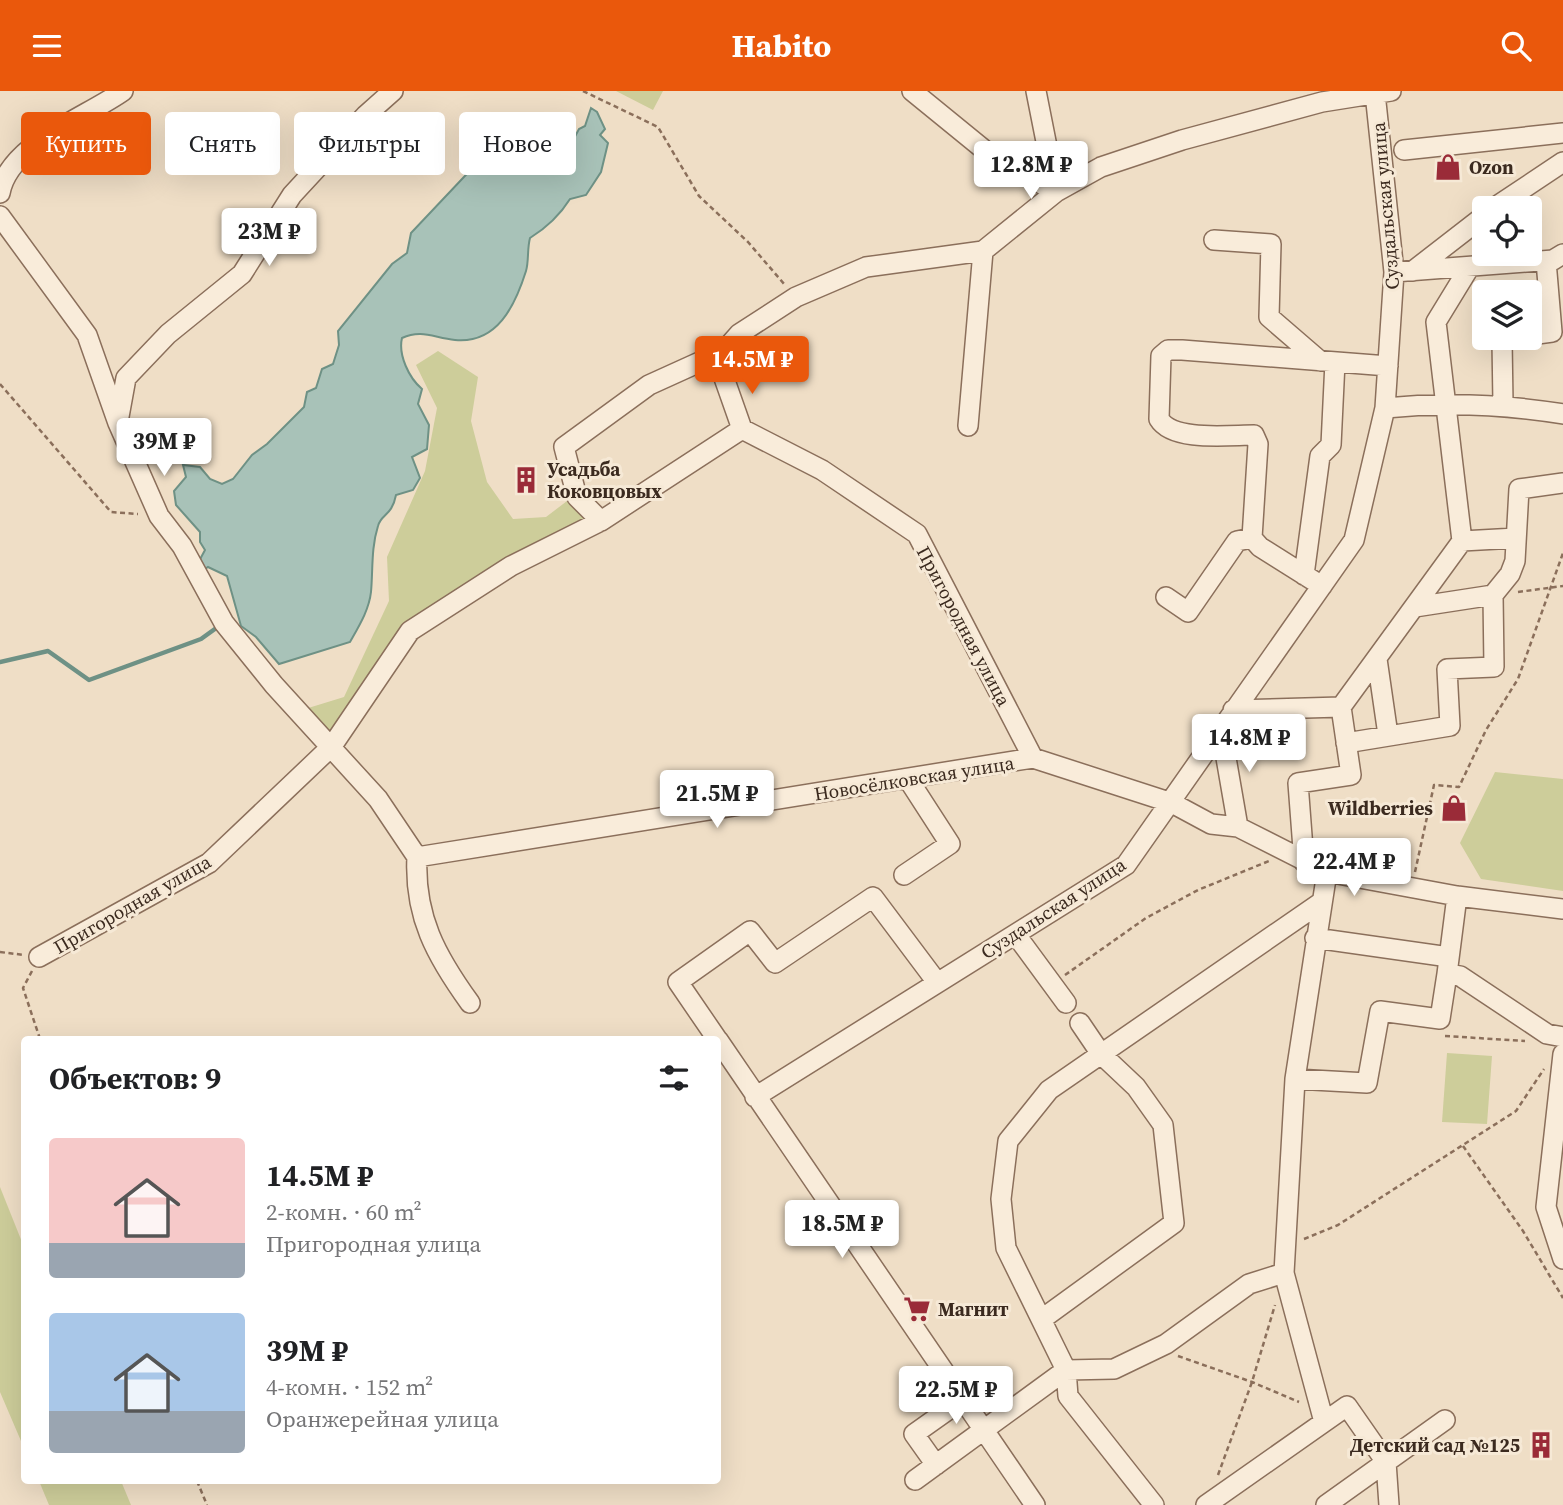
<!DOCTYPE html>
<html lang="ru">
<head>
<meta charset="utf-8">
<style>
	body { margin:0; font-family:"Source Serif 4",serif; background:#f2f2f2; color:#202124; height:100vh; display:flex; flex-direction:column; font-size:26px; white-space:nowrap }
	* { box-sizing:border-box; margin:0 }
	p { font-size:23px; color:#757577 }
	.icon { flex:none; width:38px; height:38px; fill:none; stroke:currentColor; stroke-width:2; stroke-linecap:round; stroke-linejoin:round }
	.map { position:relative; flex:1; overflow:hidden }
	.panel { position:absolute; left:21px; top:945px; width:700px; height:448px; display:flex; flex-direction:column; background:#fff; border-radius:7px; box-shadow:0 7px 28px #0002 }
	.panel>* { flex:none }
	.guide { position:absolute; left:21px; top:21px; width:700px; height:63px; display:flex; gap:14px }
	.fabs { position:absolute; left:1472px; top:105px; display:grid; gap:14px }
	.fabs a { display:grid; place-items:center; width:70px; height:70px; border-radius:7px; background:#fff; box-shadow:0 7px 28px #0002; font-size:35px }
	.price { position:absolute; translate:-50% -60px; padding:0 16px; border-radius:7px; background:#fff; color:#222; font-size:23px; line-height:46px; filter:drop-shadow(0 2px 4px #0008) }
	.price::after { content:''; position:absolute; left:50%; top:42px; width:21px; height:16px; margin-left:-10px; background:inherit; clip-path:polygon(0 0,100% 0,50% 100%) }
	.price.active { background:#ea580c; color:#fff }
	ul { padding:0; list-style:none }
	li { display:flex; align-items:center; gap:21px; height:175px; padding:0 28px }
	li span { display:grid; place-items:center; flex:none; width:196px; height:140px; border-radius:7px; color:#555 }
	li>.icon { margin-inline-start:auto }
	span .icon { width:84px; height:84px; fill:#fffc; stroke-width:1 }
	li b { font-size:30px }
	h2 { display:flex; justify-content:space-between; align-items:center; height:84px; padding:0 28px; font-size:30px }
	.tag { padding:0 24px; border-radius:7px; background:#fff; box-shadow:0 7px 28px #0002; font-size:24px; line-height:63px }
	.tag.active { background:#ea580c; color:#fff }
	header { display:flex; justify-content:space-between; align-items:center; height:91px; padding:0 28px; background:#ea580c; color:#fff; font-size:32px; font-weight:700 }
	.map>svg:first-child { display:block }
</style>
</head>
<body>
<header><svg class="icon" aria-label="menu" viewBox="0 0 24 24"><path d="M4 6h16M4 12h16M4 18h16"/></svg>Habito<svg class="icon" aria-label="search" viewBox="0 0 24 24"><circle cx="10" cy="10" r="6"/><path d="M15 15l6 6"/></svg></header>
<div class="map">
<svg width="1563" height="1414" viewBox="0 0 1563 1414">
	<rect width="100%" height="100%" fill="#efdec6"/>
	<path fill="#cdcd9a" d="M616 0H663L653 19Z
		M438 260 478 286 471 330 487 391 513 428 546 426 567 410 587 427 413 530 346 627 329 642 305 618 344 606 389 510 387 466 425 380 437 317 416 274Z
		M1495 681 1563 688V800L1481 788 1460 752Z
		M1447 962 1492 965 1487 1033 1442 1031Z
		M0 1096 24 1156V1357L0 1301Z
		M39 1390H121L131 1414H49Z"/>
	<path fill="#a8c2b8" stroke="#6e9185" stroke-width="2" d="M591 17 597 21 605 38 600 44 608 52 601 81 586 104 570 108C560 124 546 137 530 147 527 158 529 170 526 180 515 215 497 253 455 249 434 247 422 238 402 247 398 264 409 287 422 298L418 313 429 334 427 358 412 366 420 387 413 399 396 404C392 425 381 423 378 435 371 457 373 479 371 501 369 519 359 535 350 551L279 573 256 546 241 535 227 485 208 476 202 480 198 472 205 459 200 451V441L176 414 174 400 186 386 183 374 200 376 210 388 222 393 233 388 252 364 267 353 304 316 307 301 316 297 322 278 333 273 339 254 338 240 392 173 407 162 411 142 515 32 564 27 566 34 560 49 571 53 579 38 585 35Z"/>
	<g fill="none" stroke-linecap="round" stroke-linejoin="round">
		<path stroke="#6e9185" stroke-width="4.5" d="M0 571 48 560 89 589 201 548 219 535"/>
		<defs>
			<path id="minor" d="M912 0 993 66 1056 101 1036 0
				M1404 59 1563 42
				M0 102C9 53 85 27 123 0
				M1494 117 1563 71
				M0 125 87 244 118 332 159 425 182 455 224 532 274 594 378 708 417 766 1033 667 1172 712 1211 733 1238 736 1327 781 1457 805 1563 818
				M1214 149 1271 153 1269 226 1320 270
				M1413 180 1484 125
				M1394 181 1553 169 1563 163
				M1530 244 1552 241 1546 170
				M1503 313 1502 249 1515 247
				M1385 317C1446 311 1502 313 1563 323
				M118 331 126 287 168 243 242 183 292 104 366 24 393 0
				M968 335 983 160
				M742 338 723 284 724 260 739 243 796 206 866 176 983 160 1056 101 1101 76 1182 49 1322 11 1391 0
				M601 430 577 406 564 356 649 294 724 260
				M1462 450 1516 447
				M1304 484 1320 365 1331 354 1335 271
				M1322 495 1260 456 1252 447 1258 353 1254 344C1229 344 1173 351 1159 328L1161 265 1168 259H1182L1388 275
				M1493 504 1510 483 1515 470 1519 398 1563 392
				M1166 506 1188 521 1237 450 1252 447
				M1377 568 1388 644
				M1233 619 1341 616
				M1221 638 1238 736
				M1346 652 1450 635 1447 578 1494 576 1493 504 1415 516
				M417 766C414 825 436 865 470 912
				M1304 771 1298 692 1351 684 1341 616 1462 450 1436 231 1469 177
				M904 784 950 753 908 688
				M1457 805 1447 883 1460 885 1547 943 1563 946
				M1016 844 1066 912
				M1315 847 1449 866
				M39 866 209 772 332 655 410 540 511 475 601 430 742 338 822 379 917 443 1033 667
				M717 948 678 891 750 840 775 872 873 806 936 890
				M718 949 1035 1414
				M1563 963 1546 1116 1563 1168
				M1295 988 1367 992 1380 920 1440 928 1447 883
				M755 1006 1126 774 1354 449 1385 317 1394 181 1375 2
				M1042 1228 1174 1132 1163 1034 1136 996 1101 963 1080 932
				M1324 1331 1284 1182 1295 988 1327 781
				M936 1374 914 1343 962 1309
				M915 1389 1066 1279 1114 1278 1166 1253 1249 1193 1284 1182
				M1154 1414 1068 1305 1066 1279 1006 1157 1001 1108 1008 1050 1049 999 1320 812
				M1206 1414 1347 1315 1386 1371 1389 1414
				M1326 1414 1445 1329"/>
		</defs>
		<use href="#minor" stroke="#8b6f5b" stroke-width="22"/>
		<path stroke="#8b6f5b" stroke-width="2.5" stroke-dasharray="5 3.5" stroke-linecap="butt" d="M583 0 658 36 699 105 748 151 785 194
			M0 293 111 421 138 423
			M1518 501 1563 495
			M1415 781 1434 694 1459 696 1486 639 1518 588 1563 462
			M0 861 24 864
			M32 880 23 897 40 948
			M1065 884 1146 827 1198 799 1269 770
			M1445 945 1525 950
			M1463 1055 1523 1140 1563 1207
			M1304 1148 1338 1134 1516 1020 1544 978
			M1178 1265 1252 1291 1299 1311
			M1218 1384 1252 1291 1275 1214
			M197 1390 207 1414"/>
		<use href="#minor" stroke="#f9ecda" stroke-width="19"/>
	</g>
	<defs>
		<symbol id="shop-bare" viewBox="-9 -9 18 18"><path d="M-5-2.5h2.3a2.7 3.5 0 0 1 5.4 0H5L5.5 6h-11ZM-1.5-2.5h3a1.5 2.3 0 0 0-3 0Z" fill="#9a2b38" stroke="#f6e9d6" stroke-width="2.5" paint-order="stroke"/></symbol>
		<symbol id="building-bare" viewBox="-9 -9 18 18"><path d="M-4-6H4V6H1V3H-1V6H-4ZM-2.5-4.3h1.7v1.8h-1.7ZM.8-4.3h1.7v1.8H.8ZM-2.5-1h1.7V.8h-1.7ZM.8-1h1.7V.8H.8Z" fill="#9a2b38" stroke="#f6e9d6" stroke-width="2.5" paint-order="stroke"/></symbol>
		<symbol id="supermarket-bare" viewBox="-9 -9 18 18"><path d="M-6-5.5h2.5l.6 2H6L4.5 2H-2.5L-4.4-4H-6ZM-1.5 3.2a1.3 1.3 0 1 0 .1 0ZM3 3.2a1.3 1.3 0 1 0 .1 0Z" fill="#9a2b38" stroke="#f6e9d6" stroke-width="2.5" paint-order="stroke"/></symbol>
	</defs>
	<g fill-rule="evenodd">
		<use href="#shop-bare" x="1429" y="57" width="38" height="38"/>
		<use href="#building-bare" x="507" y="370" width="38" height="38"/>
		<use href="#shop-bare" x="1435" y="698" width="38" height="38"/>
		<use href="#supermarket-bare" x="898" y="1199" width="38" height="38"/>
		<use href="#building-bare" x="1522" y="1335" width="38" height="38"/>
	</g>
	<g text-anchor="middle" stroke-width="6" stroke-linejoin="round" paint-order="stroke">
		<g font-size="19" font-weight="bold" fill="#3b2a1f" stroke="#f6e9d6" text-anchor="start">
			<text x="1469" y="83">Ozon</text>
			<text x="547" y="385">Усадьба<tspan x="547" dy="22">Коковцовых</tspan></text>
			<text x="1433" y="724" text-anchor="end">Wildberries</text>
			<text x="938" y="1225">Магнит</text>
			<text x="1520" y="1361" text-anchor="end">Детский сад №125</text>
		</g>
		<g font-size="19" fill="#3b2a1f" stroke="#f6e9d6">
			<text transform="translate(1385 115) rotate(-95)" y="7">Суздальская улица</text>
			<text transform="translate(964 535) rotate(62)" y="7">Пригородная улица</text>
			<text transform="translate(914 687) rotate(-9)" y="7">Новосёлковская улица</text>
			<text transform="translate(132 813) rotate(-30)" y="7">Пригородная улица</text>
			<text transform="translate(1053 817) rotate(-33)" y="7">Суздальская улица</text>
		</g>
	</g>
</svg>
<div class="fabs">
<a><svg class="icon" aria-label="locate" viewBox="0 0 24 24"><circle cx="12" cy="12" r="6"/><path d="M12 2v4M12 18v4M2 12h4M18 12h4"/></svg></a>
<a><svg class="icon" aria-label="layers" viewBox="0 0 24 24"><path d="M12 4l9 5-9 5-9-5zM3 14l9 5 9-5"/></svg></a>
</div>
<b class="price" style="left:1031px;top:110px">12.8M ₽</b>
<b class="price" style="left:269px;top:177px">23M ₽</b>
<b class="price active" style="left:752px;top:305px">14.5M ₽</b>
<b class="price" style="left:164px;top:387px">39M ₽</b>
<b class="price" style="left:1249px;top:683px">14.8M ₽</b>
<b class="price" style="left:717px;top:739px">21.5M ₽</b>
<b class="price" style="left:1354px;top:807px">22.4M ₽</b>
<b class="price" style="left:842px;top:1169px">18.5M ₽</b>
<b class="price" style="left:956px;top:1335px">22.5M ₽</b>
<div class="guide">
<a class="tag active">Купить</a>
<a class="tag">Снять</a>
<a class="tag">Фильтры</a>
<a class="tag">Новое</a>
</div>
<section class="panel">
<h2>Объектов: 9<svg class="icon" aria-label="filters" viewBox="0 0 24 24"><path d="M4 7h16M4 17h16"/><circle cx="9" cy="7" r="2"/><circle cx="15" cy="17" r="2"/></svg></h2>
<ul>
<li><span style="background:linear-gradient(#f6c9c9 75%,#9aa5b1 0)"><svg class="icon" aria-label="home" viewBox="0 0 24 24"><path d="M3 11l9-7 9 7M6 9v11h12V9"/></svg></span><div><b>14.5M ₽</b><p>2-комн. · 60 m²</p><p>Пригородная улица</p></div></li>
<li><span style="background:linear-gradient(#a9c7e8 70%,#9aa5b1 0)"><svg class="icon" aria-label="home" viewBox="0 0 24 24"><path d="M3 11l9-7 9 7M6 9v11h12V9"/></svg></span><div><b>39M ₽</b><p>4-комн. · 152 m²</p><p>Оранжерейная улица</p></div></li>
</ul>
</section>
</div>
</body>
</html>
